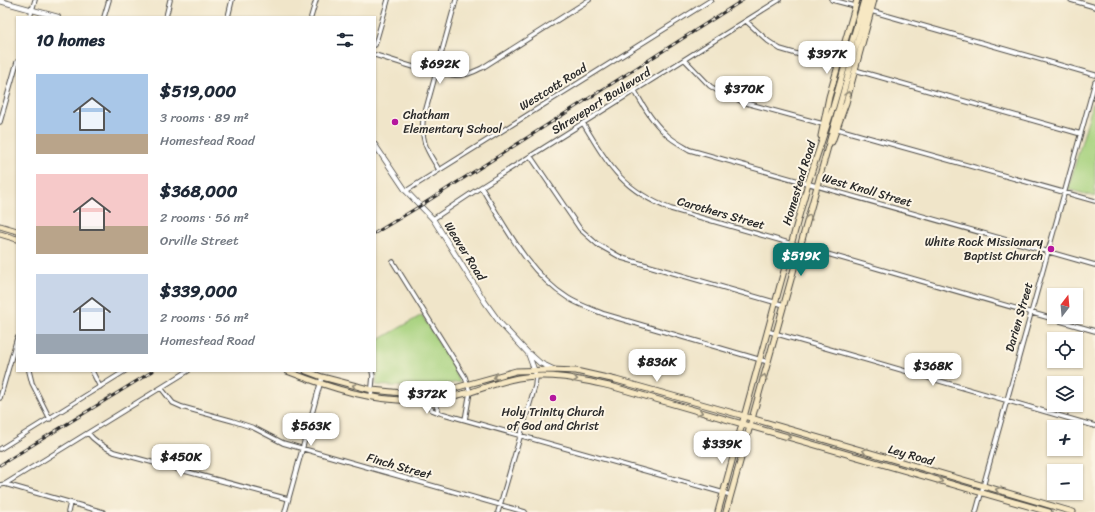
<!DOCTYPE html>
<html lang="en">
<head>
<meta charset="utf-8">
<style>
	body { margin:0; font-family:Sriracha,sans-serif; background:#f2f2f3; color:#1f2937; height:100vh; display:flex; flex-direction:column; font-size:15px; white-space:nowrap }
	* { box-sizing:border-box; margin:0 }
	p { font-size:13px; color:#747a83 }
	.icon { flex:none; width:22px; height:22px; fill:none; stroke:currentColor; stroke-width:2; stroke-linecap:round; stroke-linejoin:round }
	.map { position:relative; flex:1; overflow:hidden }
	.drawer { position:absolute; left:16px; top:16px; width:360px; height:356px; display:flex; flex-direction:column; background:#fff; border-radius:0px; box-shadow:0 1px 3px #0004 }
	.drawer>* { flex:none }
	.needle { width:26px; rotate:16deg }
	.tools { position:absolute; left:1047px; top:288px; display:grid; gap:8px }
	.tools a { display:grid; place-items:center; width:36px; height:36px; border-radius:0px; background:#fff; box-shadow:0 1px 3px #0004; font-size:20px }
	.price { position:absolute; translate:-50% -34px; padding:0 9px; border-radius:8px; background:#fff; color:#222; font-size:13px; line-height:26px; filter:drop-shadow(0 1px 2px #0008) }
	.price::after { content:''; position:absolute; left:50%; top:24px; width:12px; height:9px; margin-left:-6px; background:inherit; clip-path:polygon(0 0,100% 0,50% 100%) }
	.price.selected { background:#0f766e; color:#fff }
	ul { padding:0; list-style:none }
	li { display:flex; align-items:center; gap:12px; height:100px; padding:0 20px }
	li span { display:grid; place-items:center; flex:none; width:112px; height:80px; border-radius:0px; color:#555 }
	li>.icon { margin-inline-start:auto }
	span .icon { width:48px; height:48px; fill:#fffc; stroke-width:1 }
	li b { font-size:17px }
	h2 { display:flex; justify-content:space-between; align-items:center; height:48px; padding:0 20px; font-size:17px }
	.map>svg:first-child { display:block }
</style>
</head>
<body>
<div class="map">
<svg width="1095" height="512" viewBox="0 0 1095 512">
	<rect width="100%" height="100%" fill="#fcf5e5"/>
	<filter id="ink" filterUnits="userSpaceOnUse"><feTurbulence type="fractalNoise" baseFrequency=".025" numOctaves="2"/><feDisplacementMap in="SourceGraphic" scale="8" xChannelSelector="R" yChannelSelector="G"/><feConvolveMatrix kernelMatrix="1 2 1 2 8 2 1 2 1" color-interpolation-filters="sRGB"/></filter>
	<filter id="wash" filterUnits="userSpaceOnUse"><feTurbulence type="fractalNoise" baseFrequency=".012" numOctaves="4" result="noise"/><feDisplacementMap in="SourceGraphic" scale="16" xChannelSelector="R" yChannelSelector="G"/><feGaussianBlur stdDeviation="0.9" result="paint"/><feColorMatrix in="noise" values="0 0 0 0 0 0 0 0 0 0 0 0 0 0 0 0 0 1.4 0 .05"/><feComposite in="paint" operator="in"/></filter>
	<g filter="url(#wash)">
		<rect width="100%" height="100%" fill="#f0e5c9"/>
		<path fill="#a6d17d" stroke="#687e54" d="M1095 96V197L1068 189Z
			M422 315 453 367 460 382C431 387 406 388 376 385L377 373 375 365V342Z"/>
	</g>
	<g filter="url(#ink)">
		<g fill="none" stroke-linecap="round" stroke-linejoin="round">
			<defs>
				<path id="minor" d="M832 0 855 6
					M1071 0 1095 7
					M871 11 1095 75
					M30 17 35 0
					M104 17 109 0
					M166 17 170 0
					M228 17 232 0
					M311 17 316 0
					M746 21 768 41 780 49 838 66
					M375 45 388 0
					M375 55C400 62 443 80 467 74 472 73 477 70 482 68L589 0
					M685 60 710 86 721 93 746 103 823 124
					M855 70 1081 134
					M635 91C643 106 652 121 664 132 671 140 681 145 690 150L1095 265
					M0 122 17 62
					M583 123C609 166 622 190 671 209L1095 331
					M838 129 1095 201
					M531 157 580 229 597 244 622 258 784 305
					M439 170C428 151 421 144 423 120L456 0
					M481 187C505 226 528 273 568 298 579 305 592 309 604 314L768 362
					M406 191 711 0
					M433 219 481 187 779 0
					M393 262 465 377 470 392 465 420
					M767 331 1095 426
					M29 371 32 383 50 419
					M92 371 100 387
					M161 388 173 403 182 407 233 421 254 428 283 443 525 512
					M371 397 373 376 372 371
					M0 398 17 338
					M439 398 436 405 439 412
					M423 400 432 410 437 412 731 495
					M88 433C95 442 104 447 114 452L288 499
					M0 449 125 371
					M5 484 188 371
					M0 485 5 484 103 512
					M68 512 70 503
					M285 512 322 377
					M498 512 535 386 536 377
					M976 512 1095 82"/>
				<path id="tertiary" d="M0 1 58 17
					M375 145 406 191 433 219 485 302 500 323 528 353 535 372
					M530 354 540 363 555 370"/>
				<path id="secondary" d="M821 136 829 97 857 0
					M832 142 846 103 874 0
					M0 226 17 231
					M0 234 17 239
					M287 371C330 388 376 403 423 400 439 399 455 396 471 392 486 387 502 381 518 378 550 372 583 380 614 387L1049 512
					M306 371 322 377 372 390 402 393 451 389 516 371 551 370 576 371 616 380 744 416 1073 512
					M718 512 808 183 833 107 864 0
					M726 512 869 0"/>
			</defs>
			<use href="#minor" stroke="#494743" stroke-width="5.5"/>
			<use href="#tertiary" stroke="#494743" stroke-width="6"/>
			<use href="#secondary" stroke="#494743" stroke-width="7"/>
			<use href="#minor" stroke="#fff" stroke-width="3.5"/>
			<use href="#tertiary" stroke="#fff" stroke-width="4.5"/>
			<use href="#secondary" stroke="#f7e8c3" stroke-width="5"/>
			<defs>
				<path id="rail" d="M375 233 420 206 743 0
					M0 465 153 371"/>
			</defs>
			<use href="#rail" stroke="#2b2b2b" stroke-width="3"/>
			<use href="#rail" stroke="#fcf5e5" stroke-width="1.5" stroke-dasharray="4.5" stroke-linecap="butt"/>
		</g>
		<defs><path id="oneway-chevron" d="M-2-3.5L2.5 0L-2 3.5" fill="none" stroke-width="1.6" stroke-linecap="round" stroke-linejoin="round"/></defs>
		<g stroke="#918a77">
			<use href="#oneway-chevron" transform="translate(848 94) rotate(-74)"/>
			<use href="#oneway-chevron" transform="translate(809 217) rotate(-74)"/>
			<use href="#oneway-chevron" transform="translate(496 377) rotate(165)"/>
			<use href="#oneway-chevron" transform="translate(764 377) rotate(-74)"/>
			<use href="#oneway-chevron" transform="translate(575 379) rotate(9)"/>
			<use href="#oneway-chevron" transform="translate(355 386) rotate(-165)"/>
			<use href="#oneway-chevron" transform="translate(700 412) rotate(16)"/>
			<use href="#oneway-chevron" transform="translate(788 437) rotate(16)"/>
			<use href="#oneway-chevron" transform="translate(865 451) rotate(-164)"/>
			<use href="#oneway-chevron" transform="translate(940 481) rotate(16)"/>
			<use href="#oneway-chevron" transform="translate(998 490) rotate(-164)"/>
		</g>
	</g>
	<g fill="#b5179e" stroke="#fcf5e5" stroke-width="1.5">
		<circle cx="395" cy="122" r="4"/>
		<circle cx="1051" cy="249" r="4"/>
		<circle cx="553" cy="398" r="4"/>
	</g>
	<g text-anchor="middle" stroke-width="4" stroke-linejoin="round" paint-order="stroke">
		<g font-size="12" fill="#2b2b2b" stroke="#fcf5e5">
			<text transform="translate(553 87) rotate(-32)" y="4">Westcott Road</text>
			<text transform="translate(601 101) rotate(-32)" y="4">Shreveport Boulevard</text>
			<text transform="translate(799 183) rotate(-73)" y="4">Homestead Road</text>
			<text transform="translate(867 190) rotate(16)" y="4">West Knoll Street</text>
			<text transform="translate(721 213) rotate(16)" y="4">Carothers Street</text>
			<text transform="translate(465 251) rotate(58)" y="4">Weaver Road</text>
			<text transform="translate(1019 317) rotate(-74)" y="4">Darien Street</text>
			<text transform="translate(911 455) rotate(16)" y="4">Ley Road</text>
			<text transform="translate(399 466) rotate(16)" y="4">Finch Street</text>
		</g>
		<g font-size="12" fill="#2b2b2b" stroke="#fcf5e5" text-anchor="start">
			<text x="403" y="119">Chatham<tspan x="403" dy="14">Elementary School</tspan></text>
			<text x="1043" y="246" text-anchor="end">White Rock Missionary<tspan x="1043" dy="14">Baptist Church</tspan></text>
			<text x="553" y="416" text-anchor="middle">Holy Trinity Church<tspan x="553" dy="14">of God and Christ</tspan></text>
		</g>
	</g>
</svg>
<div class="tools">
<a><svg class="needle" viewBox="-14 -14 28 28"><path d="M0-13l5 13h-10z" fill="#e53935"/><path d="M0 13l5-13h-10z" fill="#747a83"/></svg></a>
<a><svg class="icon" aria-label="locate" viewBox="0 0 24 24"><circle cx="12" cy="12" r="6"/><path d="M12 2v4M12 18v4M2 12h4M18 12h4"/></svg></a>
<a><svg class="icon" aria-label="layers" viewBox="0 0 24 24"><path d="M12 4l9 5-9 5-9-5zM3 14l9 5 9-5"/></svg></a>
<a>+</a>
<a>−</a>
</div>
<b class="price" style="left:827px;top:75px">$397K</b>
<b class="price" style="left:440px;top:85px">$692K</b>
<b class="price" style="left:744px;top:110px">$370K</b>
<b class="price selected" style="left:801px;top:277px">$519K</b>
<b class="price" style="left:657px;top:383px">$836K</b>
<b class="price" style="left:933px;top:387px">$368K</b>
<b class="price" style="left:427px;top:415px">$372K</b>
<b class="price" style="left:311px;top:447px">$563K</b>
<b class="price" style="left:722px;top:465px">$339K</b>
<b class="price" style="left:181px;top:478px">$450K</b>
<section class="drawer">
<h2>10 homes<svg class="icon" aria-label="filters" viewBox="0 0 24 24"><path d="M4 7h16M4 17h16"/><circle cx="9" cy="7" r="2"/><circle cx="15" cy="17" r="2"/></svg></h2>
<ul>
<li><span style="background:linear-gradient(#a9c7e8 75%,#b9a48a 0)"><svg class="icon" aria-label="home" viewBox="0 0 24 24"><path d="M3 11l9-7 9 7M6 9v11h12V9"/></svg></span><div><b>$519,000</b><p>3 rooms · 89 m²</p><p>Homestead Road</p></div></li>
<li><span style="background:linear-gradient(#f6c9c9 65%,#b9a48a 0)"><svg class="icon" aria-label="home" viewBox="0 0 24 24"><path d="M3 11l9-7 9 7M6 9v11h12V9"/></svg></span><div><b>$368,000</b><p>2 rooms · 56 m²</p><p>Orville Street</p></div></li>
<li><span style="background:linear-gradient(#c9d6e8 75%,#9aa5b1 0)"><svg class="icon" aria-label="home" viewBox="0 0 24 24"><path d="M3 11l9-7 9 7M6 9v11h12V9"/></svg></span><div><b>$339,000</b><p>2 rooms · 56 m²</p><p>Homestead Road</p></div></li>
</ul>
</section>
</div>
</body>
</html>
